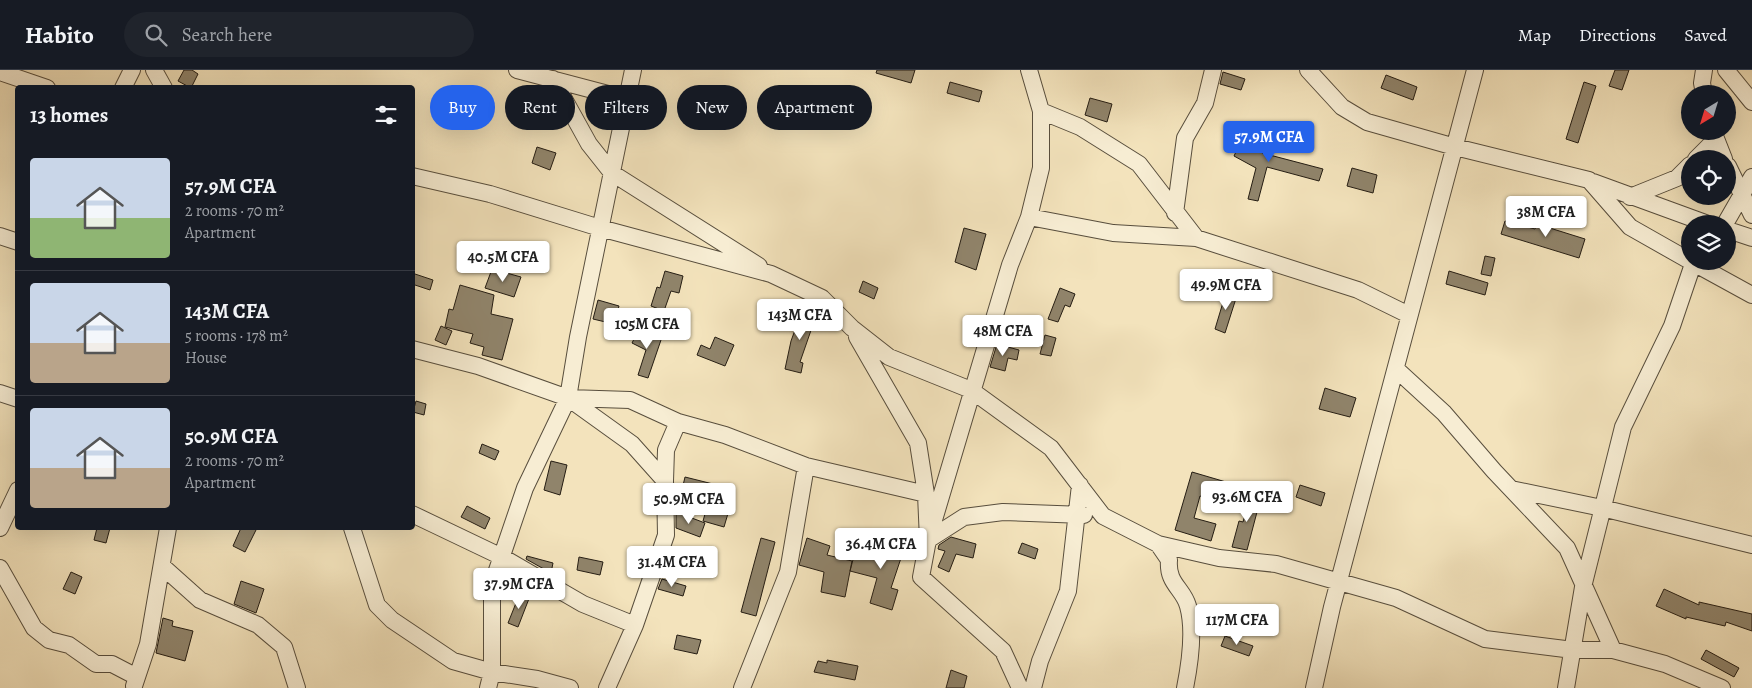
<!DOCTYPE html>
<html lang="en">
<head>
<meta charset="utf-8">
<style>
	body { margin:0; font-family:Alegreya,serif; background:#20242c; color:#f1f3f6; height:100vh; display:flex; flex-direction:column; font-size:19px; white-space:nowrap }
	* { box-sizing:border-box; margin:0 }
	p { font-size:16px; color:#9ea1a6 }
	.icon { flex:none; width:28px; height:28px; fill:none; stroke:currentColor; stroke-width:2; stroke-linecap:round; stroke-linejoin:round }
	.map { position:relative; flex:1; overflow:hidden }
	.sheet { position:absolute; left:15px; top:15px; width:400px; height:445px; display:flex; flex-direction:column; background:#171b24; border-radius:5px; box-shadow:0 5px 20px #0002 }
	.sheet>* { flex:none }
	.top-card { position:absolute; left:430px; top:15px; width:475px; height:45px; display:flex; gap:10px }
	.needle { width:32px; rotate:218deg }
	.buttons { position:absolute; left:1681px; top:15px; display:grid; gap:10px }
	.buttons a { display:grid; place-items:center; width:55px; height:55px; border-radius:50%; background:#171b24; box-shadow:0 5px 20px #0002; font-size:25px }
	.price { position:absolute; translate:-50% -42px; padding:0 11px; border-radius:5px; background:#fff; color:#222; font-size:16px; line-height:32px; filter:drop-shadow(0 1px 2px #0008) }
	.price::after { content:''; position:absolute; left:50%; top:30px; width:15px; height:11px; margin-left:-8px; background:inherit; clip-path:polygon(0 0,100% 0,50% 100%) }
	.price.on { background:#2563eb; color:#fff }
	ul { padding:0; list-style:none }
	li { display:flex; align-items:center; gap:15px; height:125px; padding:0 15px }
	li+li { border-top:1px solid #363941 }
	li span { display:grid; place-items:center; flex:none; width:140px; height:100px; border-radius:5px; color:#555 }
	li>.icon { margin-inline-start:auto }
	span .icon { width:60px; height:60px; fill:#fffc; stroke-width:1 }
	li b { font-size:21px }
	h2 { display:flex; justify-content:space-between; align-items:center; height:60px; padding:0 15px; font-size:21px }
	.tag { padding:0 18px; border-radius:22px; background:#171b24; box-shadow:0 5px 20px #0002; font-size:18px; line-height:45px }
	.tag.on { background:#2563eb; color:#fff }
	header { display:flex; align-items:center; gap:30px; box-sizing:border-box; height:70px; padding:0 25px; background:#171b24; border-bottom:1px solid #363941 }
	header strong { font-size:24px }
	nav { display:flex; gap:28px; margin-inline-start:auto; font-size:18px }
	.search { width:350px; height:45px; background:#20242c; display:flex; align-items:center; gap:12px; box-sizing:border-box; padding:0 18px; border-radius:28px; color:#9ea1a6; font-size:19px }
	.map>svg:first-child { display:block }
</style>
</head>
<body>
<header>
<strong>Habito</strong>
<div class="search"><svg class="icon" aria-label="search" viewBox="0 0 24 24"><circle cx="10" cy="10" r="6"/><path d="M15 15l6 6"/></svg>Search here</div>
<nav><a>Map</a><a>Directions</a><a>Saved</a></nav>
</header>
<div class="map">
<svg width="1752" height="618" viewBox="0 0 1752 618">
	<rect width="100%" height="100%" fill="#f3e3bc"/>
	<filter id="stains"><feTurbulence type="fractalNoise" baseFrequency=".004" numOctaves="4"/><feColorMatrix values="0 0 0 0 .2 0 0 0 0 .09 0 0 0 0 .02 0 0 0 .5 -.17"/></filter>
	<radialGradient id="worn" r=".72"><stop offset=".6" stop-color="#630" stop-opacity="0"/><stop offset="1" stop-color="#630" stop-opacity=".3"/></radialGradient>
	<path fill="#90846b" stroke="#251d13" d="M184 0H192L198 4 191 18 178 11Z
		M877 0H915L911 13 876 3Z
		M1615 0H1629L1622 20 1609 16Z
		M1223 2 1245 9 1241 20 1220 14Z
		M1386 5 1417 17 1413 30 1381 18Z
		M950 12 982 21 979 32 947 23Z
		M1584 12 1596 16 1578 73 1566 69Z
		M835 25 844 30 837 43 828 38Z
		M1090 28 1112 34 1107 52 1085 45Z
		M1247 59 1266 67 1262 83 1323 99 1319 111 1267 97 1258 131 1248 129 1256 98 1234 86Z
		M537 77 556 83 550 100 532 93Z
		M1352 98 1377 105 1373 123 1347 116Z
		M1505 151 1535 159 1537 154 1585 169 1579 188 1501 164Z
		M964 158 986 164 976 200 955 192Z
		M1485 186 1495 188 1491 206 1481 204Z
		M492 199 521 207 514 227 485 218Z
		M665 201 683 206 679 223 671 221 664 241 651 236 657 217 660 218Z
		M1449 201 1488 213 1485 225 1446 214Z
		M412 203 433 210 430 220 412 214Z
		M863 211 878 218 874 229 859 222Z
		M460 215 494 225 491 244 513 249 502 290 482 285 484 277 470 273 473 264 445 257 449 239 453 240Z
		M1060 218 1075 224 1070 237 1065 235 1058 252 1048 249Z
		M1227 219 1238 222 1225 263 1215 259Z
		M598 230 619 236 614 254 593 249Z
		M803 238 817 243 800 292 803 293 801 303 785 299 791 271Z
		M441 256 452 261 446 275 435 270Z
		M639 259 662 267 648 308 638 305 646 280 632 273Z
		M1045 265 1056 268 1051 286 1040 284Z
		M715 267 734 275 725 296 697 285 701 275 710 279Z
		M997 274 1019 280 1017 290 1008 288 1005 301 990 297Z
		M1325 318 1356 328 1350 347 1319 339Z
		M416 331 426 334 424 345 413 342Z
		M482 374 499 381 495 390 479 383Z
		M551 391 567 395 560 425 544 420Z
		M1192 402 1226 412 1220 432 1200 426 1194 448 1216 454 1211 471 1175 460Z
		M685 407 721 416V419L734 423 724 457 703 451 709 430 681 424Z
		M1300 415 1325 423 1321 436 1296 427Z
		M1252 420 1262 423 1247 480 1232 477 1239 451 1243 452Z
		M467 436 490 448 485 459 461 447Z
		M676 442 705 453 700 467 676 458Z
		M97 458H110L106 473 94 470Z
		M241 458H257L245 482 233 476Z
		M876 467 905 476 891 518 898 520 892 540 870 533 877 508 850 501 855 482 870 486Z
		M951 467 976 474 973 488 956 484 949 502 938 497 945 481 938 479 939 475Z
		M761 468 775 472 756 546 741 542Z
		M807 468 830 476 827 485 852 491 845 527 821 522 824 502 799 495Z
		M1022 473 1038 479 1035 489 1018 483Z
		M527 486 553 493 551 503 526 489Z
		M579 487 603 492 600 505 577 500Z
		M71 502 82 507 75 524 63 519Z
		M662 509 686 516 683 526 658 519Z
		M241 511 264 519 256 543 234 534Z
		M1664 519 1699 535V532L1752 544V561L1726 552 1725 556 1686 547V549L1656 536Z
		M520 523 530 526 518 557 508 553Z
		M163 548 173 551 172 556 193 561 185 591 156 583Z
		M677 565 701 570 697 584 674 579Z
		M1225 566 1253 576 1249 586 1221 576Z
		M1706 580 1739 598 1734 607 1701 589Z
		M827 590 858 596 855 610 814 602 818 591 827 593Z
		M951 600 967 606 964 618H946Z"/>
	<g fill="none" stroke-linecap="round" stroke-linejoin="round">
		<defs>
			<path id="minor" d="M154 0 164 18
				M517 0 627 29
				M1308 0 1342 37 1367 52 1455 77 1589 110 1630 157 1690 191
				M1704 0 1702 13 1704 24
				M1726 0 1752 32
				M0 2 47 18
				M553 9 589 74 612 103 759 196
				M123 18 132 0
				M1041 41 1080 57 1139 94 1196 168
				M1713 61 1724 89
				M1696 89 1715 70
				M1728 96 1752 145
				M412 106 490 124 600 158 771 204 822 228 852 258 889 287 971 320 1051 378 1103 446 1158 474 1219 488 1276 494 1396 528 1485 569 1573 580H1613L1665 594 1722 618
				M1593 112 1708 154
				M1630 127 1677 108 1690 95
				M1175 143 1185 68 1205 33 1213 0
				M1029 147 1113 163 1196 168 1358 220 1409 245
				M1725 154 1752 107
				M1728 160 1752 168
				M0 166 18 172
				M1690 191 1752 225
				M857 267 918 373 926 424 928 470 921 507 1003 581 1020 618
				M412 279 478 296 568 328 632 374 665 411 666 465 635 555 607 618
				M1396 299 1444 343 1494 401 1567 478 1613 580
				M0 323 18 329
				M568 328 630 330 678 352 725 365 806 396 926 424
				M665 411 666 380 678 352
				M1511 419 1602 438 1752 475
				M412 444 502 487 583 534 635 555
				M0 458 18 420
				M352 458 377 535 392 550 453 591 492 602 537 609 570 618
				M928 470 1010 195 1029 147 1041 98V41L1029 0
				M928 470 964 447 1003 442 1084 445
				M1158 474 1169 490C1167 514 1183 518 1188 536 1195 561 1190 593 1185 618
				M162 496 200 530 258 555 284 577 297 618
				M0 498 34 558 49 570 69 575 96 594H112L137 607
				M134 616 148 574 168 458
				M488 618 492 602V515L525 418 568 328 578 267 633 0
				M742 618 788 502 806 396
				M1033 618 1040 591 1068 521 1080 415
				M1314 618 1332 537 1475 0
				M1566 618 1583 517 1623 357 1672 256 1694 191"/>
		</defs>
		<use href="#minor" stroke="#584e3d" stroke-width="18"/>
		<use href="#minor" stroke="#f7edd3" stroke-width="16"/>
	</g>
	<rect width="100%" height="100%" filter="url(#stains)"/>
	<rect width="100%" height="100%" fill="url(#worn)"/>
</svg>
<div class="buttons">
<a><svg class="needle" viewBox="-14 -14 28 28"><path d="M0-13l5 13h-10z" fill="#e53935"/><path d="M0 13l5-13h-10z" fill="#9ea1a6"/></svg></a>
<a><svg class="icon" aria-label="locate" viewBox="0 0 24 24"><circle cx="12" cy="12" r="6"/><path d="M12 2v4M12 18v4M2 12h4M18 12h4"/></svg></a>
<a><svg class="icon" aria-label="layers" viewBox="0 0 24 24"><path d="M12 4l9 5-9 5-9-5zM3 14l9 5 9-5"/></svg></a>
</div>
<b class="price on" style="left:1269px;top:93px">57.9M CFA</b>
<b class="price" style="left:1546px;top:168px">38M CFA</b>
<b class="price" style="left:503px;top:213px">40.5M CFA</b>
<b class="price" style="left:1226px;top:241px">49.9M CFA</b>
<b class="price" style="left:800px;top:271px">143M CFA</b>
<b class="price" style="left:647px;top:280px">105M CFA</b>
<b class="price" style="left:1003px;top:287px">48M CFA</b>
<b class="price" style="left:1247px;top:453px">93.6M CFA</b>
<b class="price" style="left:689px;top:455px">50.9M CFA</b>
<b class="price" style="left:881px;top:500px">36.4M CFA</b>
<b class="price" style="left:672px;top:518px">31.4M CFA</b>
<b class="price" style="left:519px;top:540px">37.9M CFA</b>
<b class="price" style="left:1237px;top:576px">117M CFA</b>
<div class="top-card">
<a class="tag on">Buy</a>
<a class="tag">Rent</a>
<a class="tag">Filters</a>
<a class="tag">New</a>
<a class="tag">Apartment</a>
</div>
<section class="sheet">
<h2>13 homes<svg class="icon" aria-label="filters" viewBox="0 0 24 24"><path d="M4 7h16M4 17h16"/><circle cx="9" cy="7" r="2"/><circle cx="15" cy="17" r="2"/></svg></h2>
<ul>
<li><span style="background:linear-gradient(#c9d6e8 60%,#8fb573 0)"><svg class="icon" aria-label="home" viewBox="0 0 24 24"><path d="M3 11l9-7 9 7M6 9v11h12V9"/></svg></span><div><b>57.9M CFA</b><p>2 rooms · 70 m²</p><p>Apartment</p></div></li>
<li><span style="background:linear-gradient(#c9d6e8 60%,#b9a48a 0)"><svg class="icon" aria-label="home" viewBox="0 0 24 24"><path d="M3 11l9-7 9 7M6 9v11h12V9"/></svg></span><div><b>143M CFA</b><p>5 rooms · 178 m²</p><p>House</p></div></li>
<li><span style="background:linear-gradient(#c9d6e8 60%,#b9a48a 0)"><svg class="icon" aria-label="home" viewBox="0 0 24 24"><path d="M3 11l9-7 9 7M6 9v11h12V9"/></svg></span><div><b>50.9M CFA</b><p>2 rooms · 70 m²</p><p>Apartment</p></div></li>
</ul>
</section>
</div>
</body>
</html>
